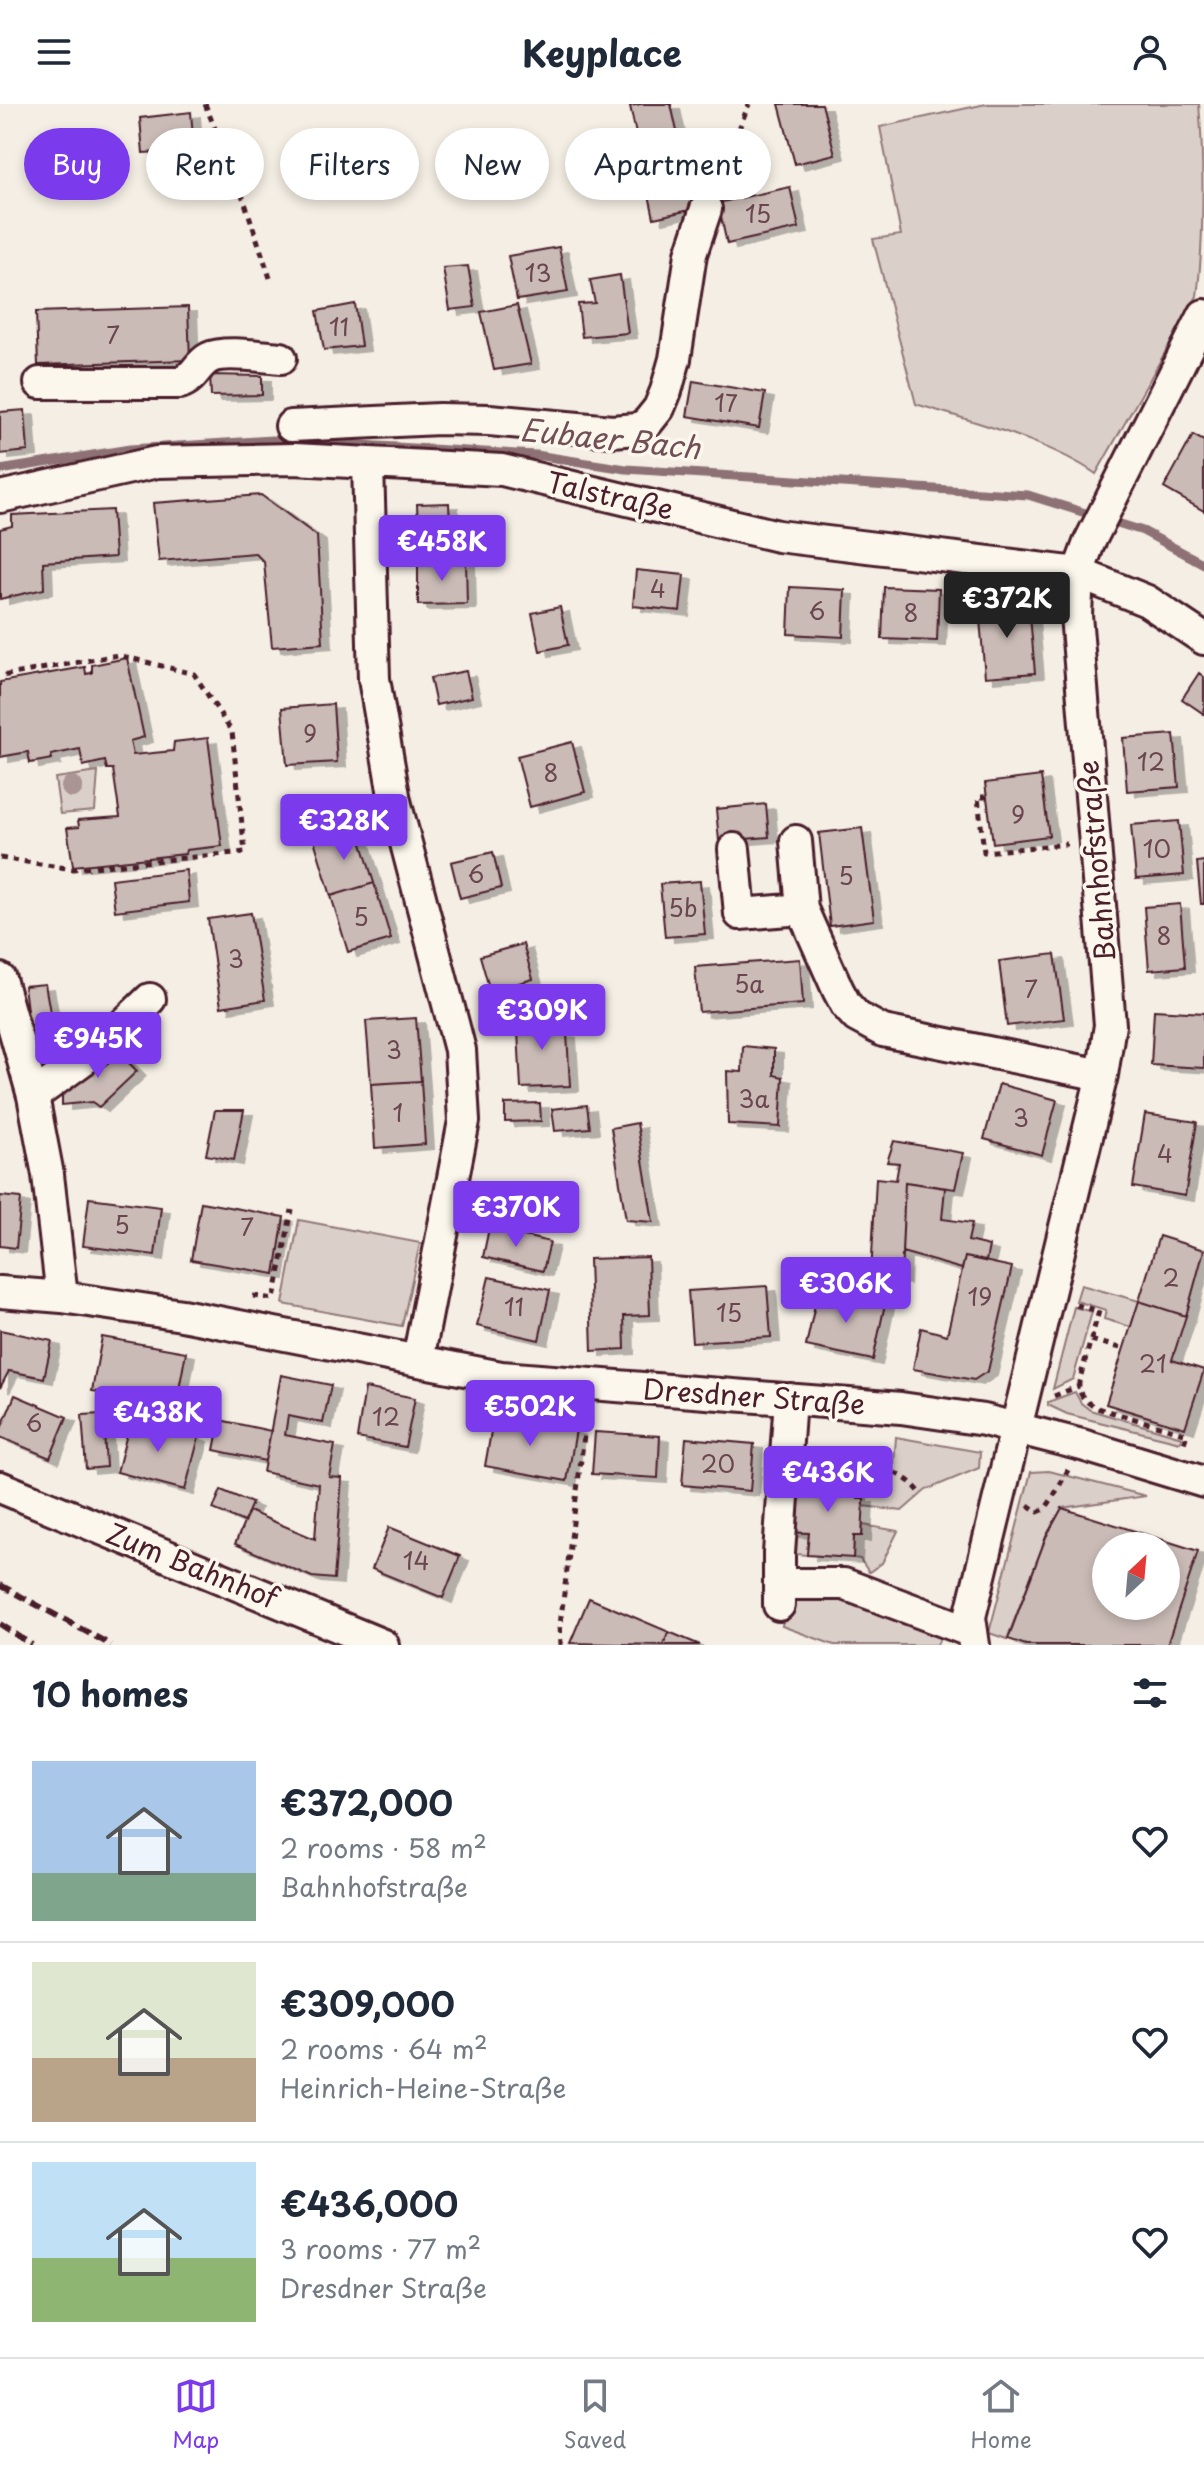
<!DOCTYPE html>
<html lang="en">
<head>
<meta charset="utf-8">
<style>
	body { margin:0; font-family:"Playpen Sans",sans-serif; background:#f6f6f7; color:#1f2937; height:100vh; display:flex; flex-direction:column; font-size:30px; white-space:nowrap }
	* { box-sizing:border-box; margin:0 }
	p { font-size:26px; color:#747a83 }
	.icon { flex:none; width:44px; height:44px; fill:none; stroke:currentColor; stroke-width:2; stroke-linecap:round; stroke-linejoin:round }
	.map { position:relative; height:1541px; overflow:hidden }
	.side { display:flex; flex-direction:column; background:#fff; flex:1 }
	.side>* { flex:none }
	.banner { position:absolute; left:24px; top:24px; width:800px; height:72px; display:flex; gap:16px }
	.needle { width:52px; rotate:26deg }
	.buttons { position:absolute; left:1092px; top:1428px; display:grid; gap:16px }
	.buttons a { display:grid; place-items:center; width:88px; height:88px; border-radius:50%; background:#fff; box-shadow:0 4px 12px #0003; font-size:40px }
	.price { position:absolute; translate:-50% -68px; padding:0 18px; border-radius:8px; background:#7c3aed; color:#fff; font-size:26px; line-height:52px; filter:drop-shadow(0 2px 4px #0008) }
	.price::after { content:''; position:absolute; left:50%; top:48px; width:24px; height:18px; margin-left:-12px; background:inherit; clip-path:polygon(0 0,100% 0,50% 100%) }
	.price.selected { background:#222; color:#fff }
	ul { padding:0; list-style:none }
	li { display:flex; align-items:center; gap:24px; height:200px; padding:0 32px }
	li+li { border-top:2px solid #e0e1e3 }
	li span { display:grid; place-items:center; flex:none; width:224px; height:160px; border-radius:0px; color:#555 }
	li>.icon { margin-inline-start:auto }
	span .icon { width:96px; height:96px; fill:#fffc; stroke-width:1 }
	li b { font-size:34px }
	h2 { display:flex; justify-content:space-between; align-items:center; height:96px; padding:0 32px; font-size:34px }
	.pill { padding:0 28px; border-radius:36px; background:#fff; box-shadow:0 4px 12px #0003; font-size:28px; line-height:72px }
	.pill.selected { background:#7c3aed; color:#fff }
	header { display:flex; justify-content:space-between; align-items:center; height:104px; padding:0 32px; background:#fff; font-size:36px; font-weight:700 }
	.menu { display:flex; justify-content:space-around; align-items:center; height:112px; border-top:2px solid #e0e1e3; background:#fff; font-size:22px; color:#747a83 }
	.menu a { display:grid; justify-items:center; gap:4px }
	.menu .selected { color:#7c3aed }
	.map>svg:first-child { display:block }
</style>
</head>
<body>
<header><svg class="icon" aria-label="menu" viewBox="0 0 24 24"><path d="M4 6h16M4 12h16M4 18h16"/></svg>Keyplace<svg class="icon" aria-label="person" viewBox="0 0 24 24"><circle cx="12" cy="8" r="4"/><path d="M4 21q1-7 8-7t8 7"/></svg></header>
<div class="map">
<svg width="1204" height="1541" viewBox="0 0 1204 1541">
	<defs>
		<filter id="shadow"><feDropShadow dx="9" dy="5" stdDeviation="0" flood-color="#0004"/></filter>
	</defs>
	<rect width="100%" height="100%" fill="#f4eee4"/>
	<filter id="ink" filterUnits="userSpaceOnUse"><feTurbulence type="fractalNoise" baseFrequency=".0125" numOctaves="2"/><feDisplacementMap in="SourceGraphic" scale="16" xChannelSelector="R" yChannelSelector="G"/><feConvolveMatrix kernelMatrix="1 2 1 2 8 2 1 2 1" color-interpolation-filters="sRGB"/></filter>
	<g filter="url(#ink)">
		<path fill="#dbd0c9" stroke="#92787a" stroke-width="2" d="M986 0H1199C1204 54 1204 140 1197 192L1096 370C1049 337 971 317 916 300L873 135 901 131 880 23Z
			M98 668 95 707 60 710 55 674Z
			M299 1116 420 1139 402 1222 283 1200Z
			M1081 1181 1139 1197 1131 1223 1104 1215 1106 1206 1076 1197Z
			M1074 1203 1092 1208 1073 1275 1053 1285Z
			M1075 1288 1081 1299 1090 1306 1182 1333 1180 1338 1067 1310 1048 1301V1298Z
			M896 1333 980 1348 979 1364 926 1386 902 1407 864 1402V1394H858L861 1359 894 1360Z
			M791 1361 825 1362 827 1365V1370L809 1369 808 1387 789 1428 809 1429 807 1451 784 1449Z
			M1049 1367 1146 1392 1062 1404 1046 1433 1007 1535 989 1529 1031 1368Z
			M863 1421 898 1427 882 1459 869 1468 860 1455 853 1454 854 1432H862Z
			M835 1491 942 1530 937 1541H834L782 1522 785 1500 792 1492Z"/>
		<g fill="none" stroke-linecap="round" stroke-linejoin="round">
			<path stroke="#8d7174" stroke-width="9" d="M0 366 130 345 272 336 536 351 626 365 1028 391 1143 427 1204 460"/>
		</g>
		<path fill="#cabbb6" stroke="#4a1f2b" stroke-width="2" fill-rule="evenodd" filter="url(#shadow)" d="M641 0H671L694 105 654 114 630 2Z
			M779 0H822L835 50 795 60Z
			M191 8 194 46 143 49 140 14Z
			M790 83 799 124 727 140 718 99Z
			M559 143 568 188 517 196 508 152Z
			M468 162 475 203 450 206 443 164Z
			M620 171 628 229 582 233 578 200 595 199 590 176Z
			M355 200 361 242 324 246 317 207Z
			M517 201 531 260 494 266 481 208Z
			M188 203 190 256 38 261 36 208Z
			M210 271 262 272V291L211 292Z
			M693 277 765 289 759 324 687 312Z
			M25 306 28 347 0 350V308Z
			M1193 331 1204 337V407L1164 384Z
			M261 391 317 432 323 539 272 543 264 458 255 449 159 457 153 399Z
			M449 399 450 423 418 425 417 400Z
			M112 406 115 453 43 458 44 485 0 495V425L12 422V411Z
			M466 457 467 500 418 501V458Z
			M636 466 684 471 680 507 633 502Z
			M790 483 845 486 843 533 788 530Z
			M884 483 939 485 937 537 882 535Z
			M1029 500 1035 569 985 573 979 504Z
			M560 503 568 541 540 547 532 509Z
			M127 554 144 633 130 637 133 651 173 647 174 638 208 634 222 742 186 746 185 750 73 762 67 724 79 723 78 716 120 713 113 665H107L105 657 83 662 80 645 51 651 52 655 30 659 28 648 0 653V578L85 563 86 570 92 569V561Z
			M466 567 472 593 436 601 430 574Z
			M1199 569 1204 573V610L1182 595Z
			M333 600 337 658 287 661 282 604Z
			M1174 630 1179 683 1127 687 1123 634Z
			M572 638 585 688 530 703 517 652Z
			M1041 672 1049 732 993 739 985 679Z
			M766 700 769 733 719 737 716 705Z
			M1179 717 1184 771 1136 775 1131 721Z
			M357 723 374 779 331 792 314 736Z
			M862 724 874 816 830 822 819 729Z
			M493 748 501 784 460 794 451 758Z
			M1204 757V800H1201L1197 758Z
			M186 766 189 798 115 807 111 775Z
			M700 777 705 830 665 833 660 780Z
			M374 779 391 835 348 848 331 792Z
			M1180 800 1185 863 1149 866 1144 803Z
			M251 809 265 896 221 903 208 815Z
			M523 840 533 875 490 887 480 852Z
			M1055 850 1064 915 1007 922 999 857Z
			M800 855 803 900 699 908 695 863Z
			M45 880 52 919 29 922 24 882Z
			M1154 906 1204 909V964L1151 961Z
			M553 908V930L567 929 570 982 521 984 517 909Z
			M416 914 421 977 371 980 366 917Z
			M743 942 774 945V971L783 973 780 1023 728 1020 727 967 742 968Z
			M114 944 137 967 99 1003 92 998 62 1001V979Z
			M421 977 425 1040 375 1044 371 980Z
			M999 980 1057 996 1042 1051 984 1035Z
			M540 999 541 1017 505 1018V1000Z
			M587 1001 590 1024 555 1027 552 1005Z
			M215 1006H244L234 1056 206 1051Z
			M1145 1010 1197 1018 1185 1092 1133 1083Z
			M637 1019 653 1118 626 1116 611 1024Z
			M894 1037 963 1049 955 1085 905 1078 901 1175 871 1172 876 1074 896 1076 899 1059 887 1058Z
			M905 1078 945 1084 942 1115 972 1119 968 1137 989 1142 986 1157 965 1153 962 1165 902 1148Z
			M0 1092 21 1094 16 1144 0 1142Z
			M89 1094 161 1103 155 1151 83 1142Z
			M201 1098 284 1113 275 1170 191 1156Z
			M489 1124 550 1138 543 1167 483 1153Z
			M1159 1132 1204 1146 1186 1212 1139 1197Z
			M648 1153 650 1211 624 1212 625 1245 592 1247 589 1155Z
			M965 1153 1012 1163 988 1267 974 1276 913 1265 921 1224 947 1231Z
			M489 1173 550 1186 539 1236 477 1222Z
			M767 1182 771 1233 692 1238 688 1187Z
			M818 1187 885 1200 873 1256 806 1242Z
			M1139 1197 1186 1212 1172 1256 1204 1266 1185 1324 1106 1300Z
			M0 1226 52 1237 44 1274 9 1267 0 1284Z
			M102 1233 186 1248 176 1302 92 1287Z
			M281 1271 331 1281 323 1319 288 1312 285 1331 335 1341 329 1373 342 1374 334 1475 312 1473 235 1440 249 1407 315 1435 319 1380 263 1368Z
			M365 1284 415 1294 405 1343 357 1334Z
			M15 1291 67 1313 50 1354 0 1333V1327Z
			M103 1310 106 1363 86 1365 82 1311Z
			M494 1311 576 1326 567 1377 485 1362Z
			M131 1315 199 1333 185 1386 117 1368Z
			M220 1316 271 1327 265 1357 214 1346Z
			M595 1328 660 1332 658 1374 592 1370Z
			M686 1334 754 1340 750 1387 682 1381Z
			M809 1369 860 1372 858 1394H864L862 1432H854L853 1454 807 1451 809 1429 788 1428 790 1386 808 1387Z
			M221 1386 252 1399 244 1418 213 1405Z
			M1062 1404 1198 1447 1167 1541H1026L1008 1535 1046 1433ZM1106 1442H1166V1502H1106Z
			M389 1423 460 1452 443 1494 372 1465Z
			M589 1494 669 1528 663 1541 570 1539Z
			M669 1528 700 1541H663Z"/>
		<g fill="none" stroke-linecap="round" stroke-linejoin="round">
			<defs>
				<path id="minor" d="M40 279H180C195 274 197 260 209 254 224 246 264 253 281 254
					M291 322 439 315 489 316 612 327 637 325 647 319 659 304 666 287 675 255 691 150 706 105
					M368 360 374 575 395 697 460 946 464 1017 418 1256
					M0 393 157 358 294 355 502 366 778 432 1078 469 1147 497 1204 535
					M796 737 802 805 838 886 846 901 857 913 883 927 1102 971
					M734 745 740 810 802 805
					M0 875 33 992 48 1071 62 1193
					M33 992 98 945 150 895
					M0 1188 62 1193 182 1211 501 1273 901 1304 984 1316 1082 1341 1204 1378
					M0 1383 383 1541
					M780 1480H844L972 1528
					M779 1501V1449L790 1295
					M974 1541 970 1513 1102 971 1110 921 1076 511 1078 469 1089 439 1204 211"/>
			</defs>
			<use href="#minor" stroke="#4a1f2b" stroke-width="36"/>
			<path stroke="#4a1f2b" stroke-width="5" stroke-dasharray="6 6" stroke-linecap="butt" d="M205 0 244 96 270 174
				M716 81 749 0
				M987 693H978L984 748 1067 740
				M0 754 73 765 245 748 232 628 194 570 118 551 2 572
				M253 1192 274 1195 292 1106
				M1076 1201 1099 1207 1079 1278C1078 1291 1085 1298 1097 1304L1187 1330 1183 1342
				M1091 1236 1124 1245
				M1054 1292 1079 1282
				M812 1360C850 1362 896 1355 921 1390
				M1028 1401 1038 1408 1045 1405 1052 1395 1068 1366
				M561 1541 560 1521 587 1308"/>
			<use href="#minor" stroke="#fbf7ec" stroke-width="30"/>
			<path stroke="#4a1f2b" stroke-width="6" stroke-dasharray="12 6" stroke-linecap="butt" d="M0 1481 111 1541
				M0 1520 32 1541"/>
		</g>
		<circle fill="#aa9494" cx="72" cy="683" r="11"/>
	</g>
	<g text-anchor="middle" stroke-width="7" stroke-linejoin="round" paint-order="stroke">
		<g font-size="24" fill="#6a464e">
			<text x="758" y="119">15</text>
			<text x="538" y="178">13</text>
			<text x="339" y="232">11</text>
			<text x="113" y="240">7</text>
			<text x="726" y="308">17</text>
			<text x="658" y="494">4</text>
			<text x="817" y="516">6</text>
			<text x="911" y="518">8</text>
			<text x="310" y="639">9</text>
			<text x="1151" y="667">12</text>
			<text x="551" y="678">8</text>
			<text x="1018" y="720">9</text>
			<text x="1157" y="754">10</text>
			<text x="476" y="779">6</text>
			<text x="846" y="781">5</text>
			<text x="683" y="813">5b</text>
			<text x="361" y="822">5</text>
			<text x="1164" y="841">8</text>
			<text x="236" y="864">3</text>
			<text x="749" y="889">5a</text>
			<text x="1031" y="894">7</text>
			<text x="394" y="955">3</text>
			<text x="754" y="1004">3a</text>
			<text x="398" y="1018">1</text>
			<text x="1021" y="1023">3</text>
			<text x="1165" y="1059">4</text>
			<text x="122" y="1130">5</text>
			<text x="247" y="1132">7</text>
			<text x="1171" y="1183">2</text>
			<text x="980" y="1202">19</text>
			<text x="514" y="1212">11</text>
			<text x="729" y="1218">15</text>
			<text x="1153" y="1269">21</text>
			<text x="386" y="1322">12</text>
			<text x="34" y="1328">6</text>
			<text x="718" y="1369">20</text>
			<text x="416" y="1466">14</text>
		</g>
		<g font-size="28" fill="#4a1f2b" stroke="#fbf7ec">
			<text transform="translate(610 392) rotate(13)" y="10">Talstraße</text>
			<text transform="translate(1097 757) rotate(-95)" y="10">Bahnhofstraße</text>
			<text transform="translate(754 1293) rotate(4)" y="10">Dresdner Straße</text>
			<text transform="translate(192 1462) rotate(22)" y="10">Zum Bahnhof</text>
		</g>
		<g font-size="30" font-style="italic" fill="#714f56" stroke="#fbf7ec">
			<text transform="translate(610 336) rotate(6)" y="10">Eubaer Bach</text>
		</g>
	</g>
</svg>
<div class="buttons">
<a><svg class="needle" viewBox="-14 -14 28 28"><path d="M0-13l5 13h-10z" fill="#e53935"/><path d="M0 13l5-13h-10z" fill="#747a83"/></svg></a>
</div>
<b class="price" style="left:442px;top:479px">€458K</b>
<b class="price selected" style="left:1007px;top:536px">€372K</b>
<b class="price" style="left:344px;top:758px">€328K</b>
<b class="price" style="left:542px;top:948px">€309K</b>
<b class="price" style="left:98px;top:976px">€945K</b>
<b class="price" style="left:516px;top:1145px">€370K</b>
<b class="price" style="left:846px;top:1221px">€306K</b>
<b class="price" style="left:530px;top:1344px">€502K</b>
<b class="price" style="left:158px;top:1350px">€438K</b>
<b class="price" style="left:828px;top:1410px">€436K</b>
<div class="banner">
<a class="pill selected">Buy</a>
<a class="pill">Rent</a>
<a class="pill">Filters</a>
<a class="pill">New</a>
<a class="pill">Apartment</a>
</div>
</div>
<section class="side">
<h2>10 homes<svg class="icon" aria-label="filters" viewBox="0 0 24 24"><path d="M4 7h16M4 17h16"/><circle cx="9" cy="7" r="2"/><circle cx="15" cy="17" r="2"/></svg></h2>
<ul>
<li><span style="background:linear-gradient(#a9c7e8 70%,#7fa58c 0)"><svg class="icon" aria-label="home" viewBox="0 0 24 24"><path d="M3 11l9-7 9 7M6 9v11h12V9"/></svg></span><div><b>€372,000</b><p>2 rooms · 58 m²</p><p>Bahnhofstraße</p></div><svg class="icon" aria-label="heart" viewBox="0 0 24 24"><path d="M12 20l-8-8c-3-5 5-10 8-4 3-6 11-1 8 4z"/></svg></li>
<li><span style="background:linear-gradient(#dfe7d0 60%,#b9a48a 0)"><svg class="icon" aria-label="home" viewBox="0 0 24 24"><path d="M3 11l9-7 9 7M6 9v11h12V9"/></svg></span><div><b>€309,000</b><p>2 rooms · 64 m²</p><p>Heinrich-Heine-Straße</p></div><svg class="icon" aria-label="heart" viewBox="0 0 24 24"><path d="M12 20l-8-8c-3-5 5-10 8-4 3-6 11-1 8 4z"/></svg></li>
<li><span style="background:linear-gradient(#bfe0f5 60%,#8fb573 0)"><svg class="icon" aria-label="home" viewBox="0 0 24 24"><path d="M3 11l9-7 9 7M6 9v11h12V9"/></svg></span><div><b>€436,000</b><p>3 rooms · 77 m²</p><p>Dresdner Straße</p></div><svg class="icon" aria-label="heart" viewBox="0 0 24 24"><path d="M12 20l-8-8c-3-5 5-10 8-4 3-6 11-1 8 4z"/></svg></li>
</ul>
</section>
<nav class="menu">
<a class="selected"><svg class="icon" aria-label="map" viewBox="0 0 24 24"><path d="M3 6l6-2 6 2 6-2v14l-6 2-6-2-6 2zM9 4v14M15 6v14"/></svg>Map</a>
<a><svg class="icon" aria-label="saved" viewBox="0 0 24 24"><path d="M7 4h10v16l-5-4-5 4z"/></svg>Saved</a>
<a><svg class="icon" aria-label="home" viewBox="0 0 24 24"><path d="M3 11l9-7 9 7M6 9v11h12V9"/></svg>Home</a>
</nav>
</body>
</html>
